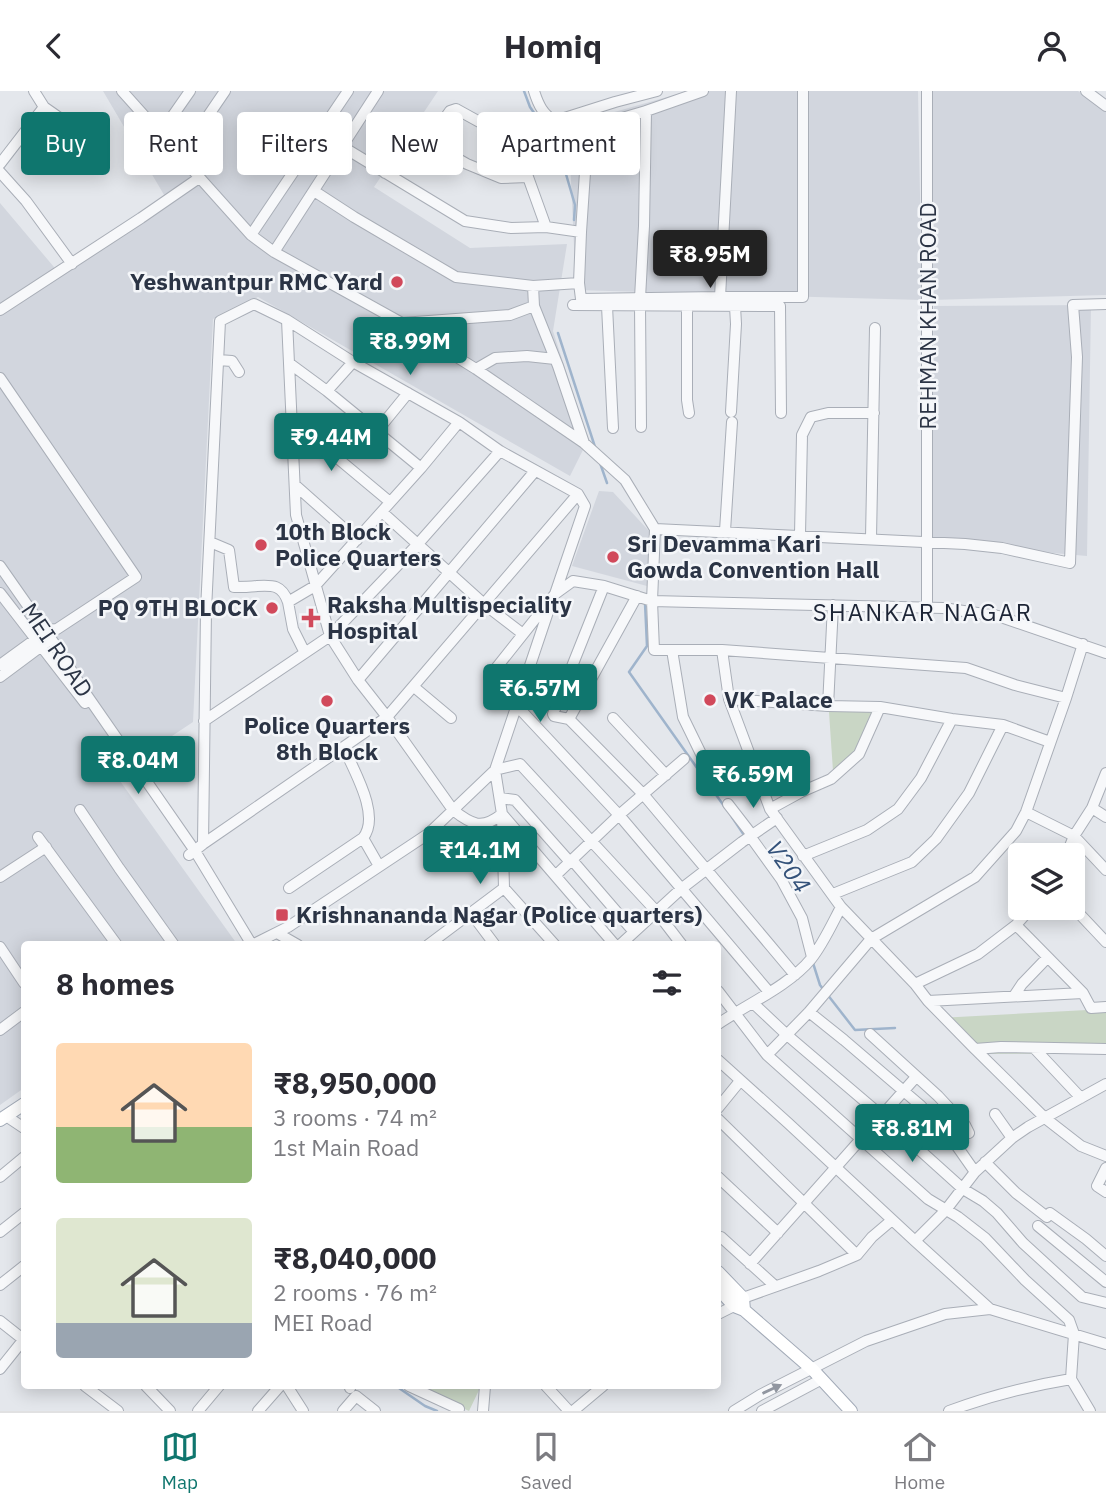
<!DOCTYPE html>
<html lang="en">
<head>
<meta charset="utf-8">
<style>
	body { margin:0; font-family:"IBM Plex Sans",sans-serif; background:#f2f2f3; color:#2b2b33; height:100vh; display:flex; flex-direction:column; font-size:26px; white-space:nowrap }
	* { box-sizing:border-box; margin:0 }
	p { font-size:23px; color:#7c7c81 }
	.icon { flex:none; width:38px; height:38px; fill:none; stroke:currentColor; stroke-width:2; stroke-linecap:round; stroke-linejoin:round }
	.map { position:relative; flex:1; overflow:hidden }
	.details { position:absolute; left:21px; top:850px; width:700px; height:448px; display:flex; flex-direction:column; background:#fff; border-radius:7px; box-shadow:0 4px 18px #0003 }
	.details>* { flex:none }
	.guide { position:absolute; left:21px; top:21px; width:700px; height:63px; display:flex; gap:14px }
	.controls { position:absolute; left:1008px; top:752px; display:grid; gap:14px }
	.controls a { display:grid; place-items:center; width:77px; height:77px; border-radius:7px; background:#fff; box-shadow:0 4px 18px #0003; font-size:35px }
	.price { position:absolute; translate:-50% -60px; padding:0 16px; border-radius:7px; background:#0f766e; color:#fff; font-size:23px; line-height:46px; filter:drop-shadow(0 2px 4px #0008) }
	.price::after { content:''; position:absolute; left:50%; top:42px; width:21px; height:16px; margin-left:-10px; background:inherit; clip-path:polygon(0 0,100% 0,50% 100%) }
	.price.active { background:#222; color:#fff }
	ul { padding:0; list-style:none }
	li { display:flex; align-items:center; gap:21px; height:175px; padding:0 35px }
	li span { display:grid; place-items:center; flex:none; width:196px; height:140px; border-radius:7px; color:#555 }
	li>.icon { margin-inline-start:auto }
	span .icon { width:84px; height:84px; fill:#fffc; stroke-width:1 }
	li b { font-size:30px }
	h2 { display:flex; justify-content:space-between; align-items:center; height:84px; padding:0 35px; font-size:30px }
	.pill { padding:0 24px; border-radius:7px; background:#fff; box-shadow:0 4px 18px #0003; font-size:24px; line-height:63px }
	.pill.active { background:#0f766e; color:#fff }
	header { display:flex; justify-content:space-between; align-items:center; height:91px; padding:0 35px; background:#fff; font-size:32px; font-weight:700 }
	.tabs { display:flex; justify-content:space-around; align-items:center; height:98px; border-top:2px solid #e1e1e2; background:#fff; font-size:19px; color:#7c7c81 }
	.tabs a { display:grid; justify-items:center; gap:4px }
	.tabs .active { color:#0f766e }
	.map>svg:first-child { display:block }
</style>
</head>
<body>
<header><svg class="icon" aria-label="back" viewBox="0 0 24 24"><path d="M15 5l-7 7 7 7"/></svg>Homiq<svg class="icon" aria-label="person" viewBox="0 0 24 24"><circle cx="12" cy="8" r="4"/><path d="M4 21q1-7 8-7t8 7"/></svg></header>
<div class="map">
<svg width="1106" height="1320" viewBox="0 0 1106 1320">
	<rect width="100%" height="100%" fill="#e4e7ec"/>
	<path fill="#d2d6de" d="M103 0H438L374 96 470 157 567 153 553 240 588 349 570 385 258 206 213 228 193 631 115 683 237 853 24 854V997L0 1014V112L59 182 167 109Z
		M688 0H918L922 209 576 199 570 68 555 38Z
		M931 0H1078L1106 21V204L931 209Z
		M1091 214 1087 465 928 451 934 215Z
		M599 400 613 401 649 440 647 495 572 475Z"/>
	<path fill="#c9d6c5" d="M874 619 855 661 833 680 829 621Z
		M1106 918V962L972 963 939 927Z
		M416 1295H478L480 1297 469 1320Z"/>
	<g fill="none" stroke-linecap="round" stroke-linejoin="round">
		<path stroke="#9fb4cc" stroke-width="2.5" d="M524 0 530 16 548 42 561 66 575 114 574 129
			M558 242 595 356
			M600 372 607 392
			M645 512 647 555 629 581 724 715
			M732 726 744 744
			M813 872 820 894 823 898
			M827 903 855 939 895 937
			M396 1295 425 1315 437 1320"/>
		<defs>
			<path id="minor" d="M34 0 44 16 84 44
				M122 0 251 144 274 161 402 232 476 278 584 352 625 389 655 438 652 510 654 559H722L729 608 770 718 841 816 915 893 928 910 975 958 1001 956 1106 958
				M534 0C538 13 543 24 555 30L615 11 657 0
				M703 0 646 20 588 37 581 141 579 192 581 208 720 206 731 0
				M1086 0 1106 15
				M160 43 190 0
				M428 51 450 20 456 18 514 50 518 58 528 86
				M343 56 465 130 511 137 546 136 581 141
				M180 66 225 0
				M0 73 44 16
				M0 81 26 110 72 173
				M385 82 398 59 412 44 419 46 467 73 501 87 528 86 546 136
				M314 100 354 126 456 186 533 195 579 192
				M251 144 348 0
				M274 161 378 0
				M720 206H803V0
				M640 207 644 135 646 20
				M573 214 780 215 781 322
				M640 214 641 336
				M534 215 558 275 584 352
				M607 215 613 337
				M687 215V309L689 322
				M0 219 141 127 199 87
				M287 229 296 424 330 545 358 589 387 626 453 719C472 734 482 739 502 723
				M402 232 510 224 534 215 533 195
				M218 269 232 270 239 281
				M289 272 327 300 421 377
				M476 278 495 267 527 265 555 268
				M0 287 136 486 57 538 48 539 0 574
				M327 300 353 271
				M731 321 736 233 735 215
				M293 330 390 411
				M377 340 408 302
				M295 394 357 449
				M382 421 484 513 523 543
				M655 438 965 453 1002 457 1070 472 1077 266 1073 214 1106 213
				M725 440 732 331
				M800 444 802 344 811 326 828 322H874
				M871 447 875 237
				M210 451 229 459 234 496C242 496 249 496 257 495 273 494 282 494 288 511
				M0 475 56 555 86 603 195 760 252 854 288 836 428 743 495 679 551 512
				M604 495 553 623 554 625 569 628 643 703 795 884
				M0 502 85 612
				M555 503 573 490 604 495 652 510 943 517 998 525 1106 562
				M927 515V0
				M672 559 683 626 704 669
				M722 559 966 577 1015 594 1066 607
				M305 562 293 538 288 511 315 495 421 377 459 331
				M0 586 47 551
				M358 589 535 380
				M414 596 451 627
				M729 608 828 615 880 616 952 628 1003 634 1050 651
				M828 615 833 514
				M518 616 619 724 769 901
				M613 627 666 684
				M569 628 637 505
				M204 630 330 545 417 454 500 360
				M500 707 515 709 570 771
				M728 713 752 744
				M1092 717 1106 726
				M770 718 801 701 831 688 859 663 880 616
				M80 719 119 777 174 854
				M1026 721 1074 745 1106 779
				M750 745 781 788 802 827 812 866
				M38 746 117 854
				M363 747 379 775
				M203 753 387 626 578 403
				M189 764 203 753 206 519 220 230 254 213 287 229 353 271 459 331 500 360 578 403 585 415 555 503 489 586
				M803 765 867 739 898 718 921 687 952 628
				M1066 765 1074 745 1092 717 1106 682
				M572 769 634 841
				M556 784 619 724 684 668
				M0 786 46 756
				M289 797 363 747C381 725 354 680 344 657
				M504 797 555 854
				M833 803 912 771 936 748 969 702 1003 634
				M1073 816 1106 851
				M471 822 495 854
				M1016 834 1083 902
				M277 842 298 854
				M428 854 504 797 502 723
				M615 854 502 723 495 679 520 673 656 820 682 854
				M620 854 681 798 742 751 777 727
				M0 856 24 892
				M915 893 978 863 1016 834 1031 817
				M718 900 767 964 928 1108 958 1126 985 1147 1025 1189 1069 1229 1074 1243 1071 1288 1090 1320
				M1014 905 1022 893 1047 867
				M928 910 1083 902 1091 917 1106 916
				M753 912 787 944 882 1025 963 1098 983 1110 997 1122 1023 1152 1082 1206 1106 1212
				M809 921 844 949 920 1014 954 1051 975 1081
				M718 933C746 914 790 894 811 868 823 853 832 833 841 816
				M0 939 24 921
				M870 943 938 1005 965 1034 969 1042
				M975 958 1045 1027 1081 1055 1106 1065
				M1035 958 1081 1007
				M767 964 809 921 871 848 975 786 1016 740 1026 721 1066 607 1083 553
				M718 969 788 1032 915 1150 990 1218
				M718 1017 740 990
				M995 1023 1012 1047
				M6 1025 24 1037
				M718 1028 857 1164
				M985 1071 1016 1102 1047 1126
				M1106 1077 1097 1095 1106 1101
				M0 1086 24 1066
				M718 1086 778 1142
				M1050 1122 1086 1148 1106 1165
				M1038 1135 1106 1191
				M0 1141 24 1122
				M721 1146 775 1195
				M915 1150 945 1120 975 1081 1012 1047 1028 1036 1106 993
				M750 1173 916 986
				M0 1194 24 1175
				M743 1207 819 1180 857 1164 872 1146 892 1129
				M718 1223 734 1215
				M0 1230 24 1249
				M0 1278 24 1248
				M85 1295 118 1320
				M146 1295 170 1320
				M287 1295 303 1320
				M409 1295 459 1318
				M546 1295 569 1320
				M350 1297 351 1295
				M198 1320 219 1295
				M258 1320 280 1295
				M343 1320 356 1305 375 1320
				M483 1320 485 1295
				M573 1320 603 1295
				M734 1320 760 1304 866 1250 945 1223 990 1218 1106 1253
				M762 1320 822 1288
				M949 1320C989 1305 1029 1295 1071 1288"/>
			<path id="major" d="M0 1029 24 1013
				M718 1181 743 1207 744 1219
				M718 1197 734 1215 744 1219 813 1279 851 1320"/>
		</defs>
		<use href="#minor" stroke="#a9aeb7" stroke-width="12"/>
		<use href="#major" stroke="#a3abb8" stroke-width="14"/>
		<use href="#minor" stroke="#f7f8fa" stroke-width="10"/>
		<use href="#major" stroke="#fff" stroke-width="12"/>
	</g>
	<defs><path id="oneway-solid" d="M-6-.8H1V-3.2L6.5 0L1 3.2V.8H-6Z" transform="scale(1.75)"/></defs>
	<use fill="#9196a0" href="#oneway-solid" transform="translate(772 1298) rotate(-25)"/>
	<g fill="#d1495b" stroke="#f4f6f9" stroke-width="2.5">
		<circle cx="397" cy="191" r="7"/>
		<circle cx="261" cy="454" r="7"/>
		<circle cx="613" cy="466" r="7"/>
		<circle cx="272" cy="517" r="7"/>
		<path d="M307.5 516.5h7v7h7v7h-7v7h-7v-7h-7v-7h7z"/>
		<circle cx="710" cy="609" r="7"/>
		<circle cx="327" cy="610" r="7"/>
		<rect x="275" y="817" width="14" height="14" rx="3.5"/>
	</g>
	<g text-anchor="middle" stroke-width="5" stroke-linejoin="round" paint-order="stroke">
		<g font-size="23" font-weight="bold" fill="#2b3445" stroke="#f4f6f9" text-anchor="start">
			<text x="383" y="199" text-anchor="end">Yeshwantpur RMC Yard</text>
			<text x="275" y="449">10th Block<tspan x="275" dy="26">Police Quarters</tspan></text>
			<text x="627" y="461">Sri Devamma Kari<tspan x="627" dy="26">Gowda Convention Hall</tspan></text>
			<text x="327" y="522">Raksha Multispeciality<tspan x="327" dy="26">Hospital</tspan></text>
			<text x="258" y="525" text-anchor="end">PQ 9TH BLOCK</text>
			<text x="724" y="617">VK Palace</text>
			<text x="327" y="643" text-anchor="middle">Police Quarters<tspan x="327" dy="26">8th Block</tspan></text>
			<text x="296" y="832">Krishnananda Nagar (Police quarters)</text>
		</g>
		<g font-size="23" fill="#2b3445" stroke="#f4f6f9">
			<text transform="translate(928 225) rotate(-90)" y="8">REHMAN KHAN ROAD</text>
			<text transform="translate(57 559) rotate(56)" y="8">MEI ROAD</text>
		</g>
		<g font-size="24" letter-spacing="2" fill="#1d2536" stroke="#f4f6f9">
			<text x="923" y="530">SHANKAR NAGAR</text>
		</g>
		<g font-size="24" font-style="italic" fill="#34527a" stroke="#f4f6f9">
			<text transform="translate(788 776) rotate(55)" y="8">V204</text>
		</g>
	</g>
</svg>
<div class="controls">
<a><svg class="icon" aria-label="layers" viewBox="0 0 24 24"><path d="M12 4l9 5-9 5-9-5zM3 14l9 5 9-5"/></svg></a>
</div>
<b class="price active" style="left:710px;top:199px">₹8.95M</b>
<b class="price" style="left:410px;top:286px">₹8.99M</b>
<b class="price" style="left:331px;top:382px">₹9.44M</b>
<b class="price" style="left:540px;top:633px">₹6.57M</b>
<b class="price" style="left:138px;top:705px">₹8.04M</b>
<b class="price" style="left:753px;top:719px">₹6.59M</b>
<b class="price" style="left:480px;top:795px">₹14.1M</b>
<b class="price" style="left:912px;top:1073px">₹8.81M</b>
<div class="guide">
<a class="pill active">Buy</a>
<a class="pill">Rent</a>
<a class="pill">Filters</a>
<a class="pill">New</a>
<a class="pill">Apartment</a>
</div>
<section class="details">
<h2>8 homes<svg class="icon" aria-label="filters" viewBox="0 0 24 24"><path d="M4 7h16M4 17h16"/><circle cx="9" cy="7" r="2"/><circle cx="15" cy="17" r="2"/></svg></h2>
<ul>
<li><span style="background:linear-gradient(#ffd9b3 60%,#8fb573 0)"><svg class="icon" aria-label="home" viewBox="0 0 24 24"><path d="M3 11l9-7 9 7M6 9v11h12V9"/></svg></span><div><b>₹8,950,000</b><p>3 rooms · 74 m²</p><p>1st Main Road</p></div></li>
<li><span style="background:linear-gradient(#dfe7d0 75%,#9aa5b1 0)"><svg class="icon" aria-label="home" viewBox="0 0 24 24"><path d="M3 11l9-7 9 7M6 9v11h12V9"/></svg></span><div><b>₹8,040,000</b><p>2 rooms · 76 m²</p><p>MEI Road</p></div></li>
</ul>
</section>
</div>
<nav class="tabs">
<a class="active"><svg class="icon" aria-label="map" viewBox="0 0 24 24"><path d="M3 6l6-2 6 2 6-2v14l-6 2-6-2-6 2zM9 4v14M15 6v14"/></svg>Map</a>
<a><svg class="icon" aria-label="saved" viewBox="0 0 24 24"><path d="M7 4h10v16l-5-4-5 4z"/></svg>Saved</a>
<a><svg class="icon" aria-label="home" viewBox="0 0 24 24"><path d="M3 11l9-7 9 7M6 9v11h12V9"/></svg>Home</a>
</nav>
</body>
</html>
